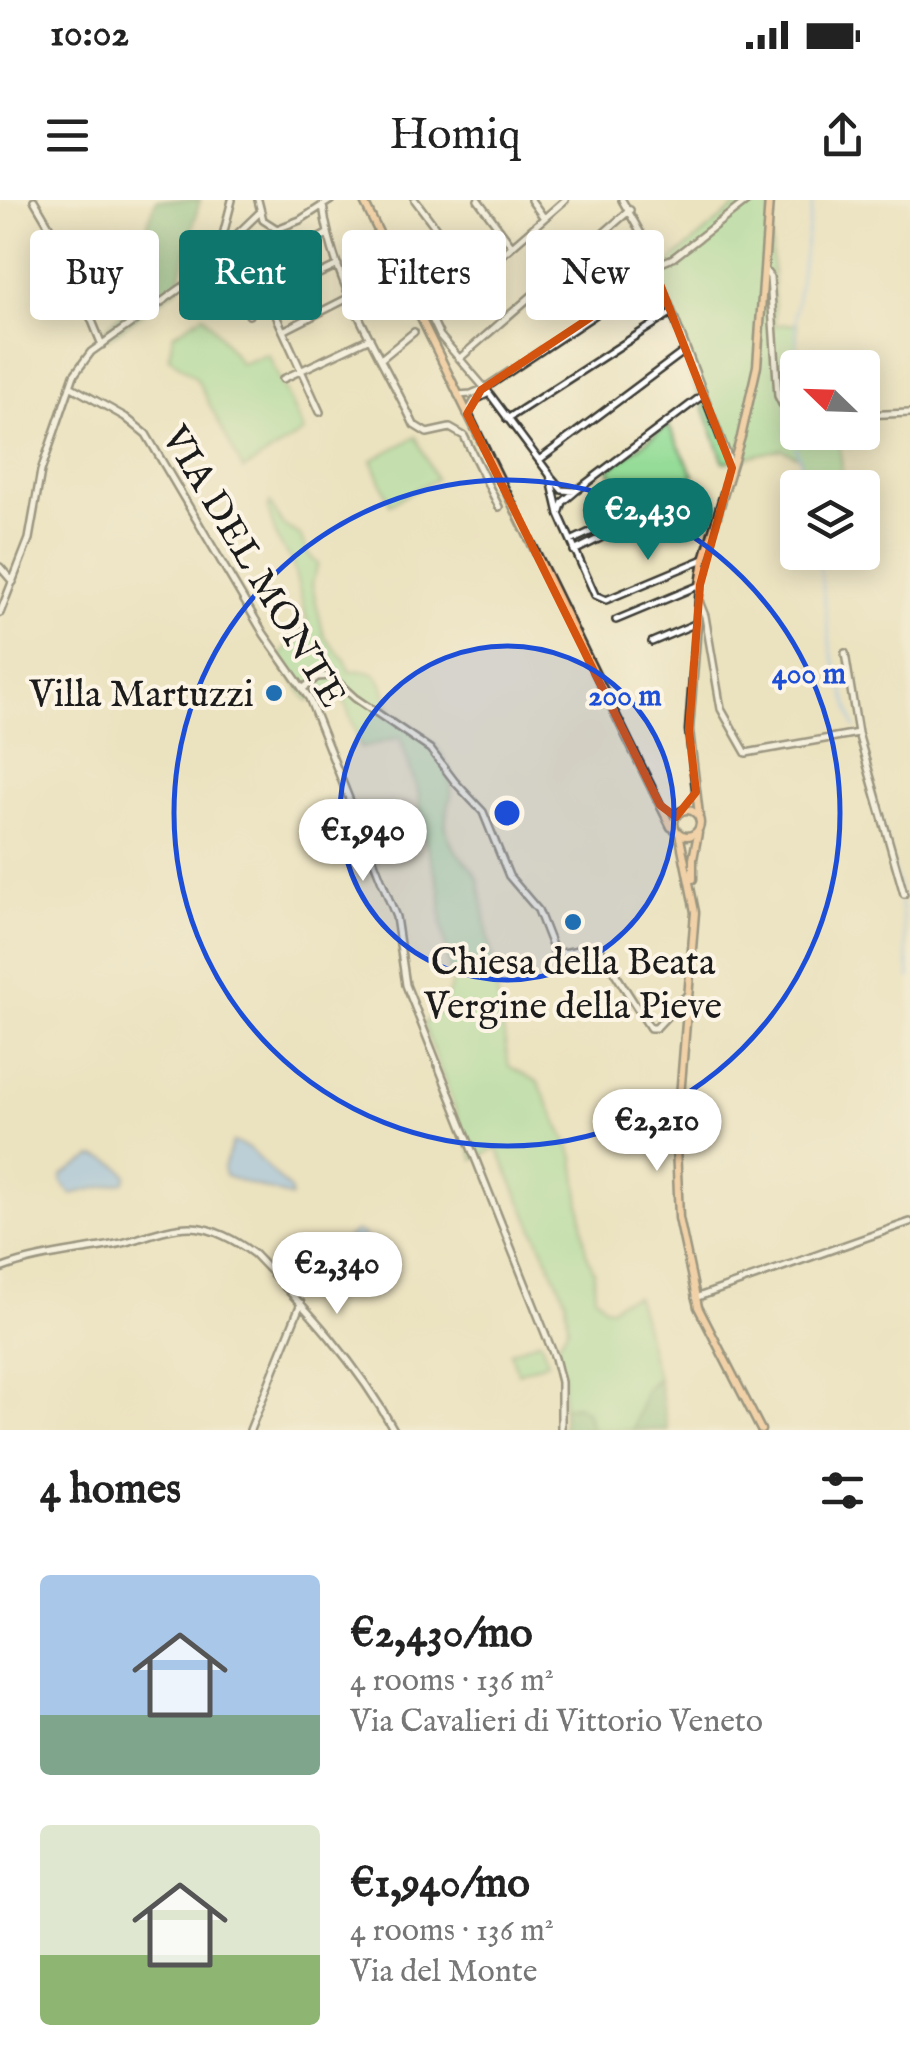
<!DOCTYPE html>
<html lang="en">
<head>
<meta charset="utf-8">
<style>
	body { margin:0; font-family:"IM FELL English",serif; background:#f2f2f2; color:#222; height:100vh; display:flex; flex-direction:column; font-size:38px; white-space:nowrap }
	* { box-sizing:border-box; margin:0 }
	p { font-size:32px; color:#767676 }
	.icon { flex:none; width:55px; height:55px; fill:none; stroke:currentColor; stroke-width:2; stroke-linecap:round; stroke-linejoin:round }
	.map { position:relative; height:1230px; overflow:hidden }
	.side { display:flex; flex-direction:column; background:#fff; flex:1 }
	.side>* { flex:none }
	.banner { position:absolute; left:30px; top:30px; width:850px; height:90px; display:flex; gap:20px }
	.needle { width:65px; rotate:293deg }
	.controls { position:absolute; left:780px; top:150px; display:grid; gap:20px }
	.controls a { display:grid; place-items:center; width:100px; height:100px; border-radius:10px; background:#fff; box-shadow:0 5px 25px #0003; font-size:50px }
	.price { position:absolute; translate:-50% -85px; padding:0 22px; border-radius:35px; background:#fff; color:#222; font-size:32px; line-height:65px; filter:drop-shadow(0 2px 5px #0008) }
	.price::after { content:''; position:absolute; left:50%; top:60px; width:30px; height:22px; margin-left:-15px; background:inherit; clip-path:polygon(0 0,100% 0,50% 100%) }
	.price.selected { background:#0f766e; color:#fff }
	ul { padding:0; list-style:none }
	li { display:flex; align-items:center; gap:30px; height:250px; padding:0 40px }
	li span { display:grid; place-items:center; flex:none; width:280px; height:200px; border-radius:10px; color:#555 }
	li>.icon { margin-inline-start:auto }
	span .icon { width:120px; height:120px; fill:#fffc; stroke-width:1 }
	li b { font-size:42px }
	h2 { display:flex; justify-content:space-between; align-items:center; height:120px; padding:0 40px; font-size:42px }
	.pill { padding:0 35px; border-radius:10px; background:#fff; box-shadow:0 5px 25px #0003; font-size:35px; line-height:90px }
	.pill.selected { background:#0f766e; color:#fff }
	.status { display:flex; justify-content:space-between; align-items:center; height:70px; padding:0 50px; background:#fff; direction:ltr }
	.status svg { height:28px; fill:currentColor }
	header { display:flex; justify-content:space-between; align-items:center; height:130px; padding:0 40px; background:#fff; font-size:45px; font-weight:600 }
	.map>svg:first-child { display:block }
</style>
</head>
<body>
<div class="status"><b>10:02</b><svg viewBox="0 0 49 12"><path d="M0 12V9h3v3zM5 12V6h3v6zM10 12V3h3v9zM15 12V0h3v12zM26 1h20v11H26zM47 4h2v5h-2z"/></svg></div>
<header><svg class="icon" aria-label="menu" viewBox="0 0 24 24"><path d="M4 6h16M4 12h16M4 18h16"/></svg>Homiq<svg class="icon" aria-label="share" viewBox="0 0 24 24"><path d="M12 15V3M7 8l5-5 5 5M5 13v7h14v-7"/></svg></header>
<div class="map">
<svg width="910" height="1230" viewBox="0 0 910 1230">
	<rect width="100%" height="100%" fill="#fcf5e5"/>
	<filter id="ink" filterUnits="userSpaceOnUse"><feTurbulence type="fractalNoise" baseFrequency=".01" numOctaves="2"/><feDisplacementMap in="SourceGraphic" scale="20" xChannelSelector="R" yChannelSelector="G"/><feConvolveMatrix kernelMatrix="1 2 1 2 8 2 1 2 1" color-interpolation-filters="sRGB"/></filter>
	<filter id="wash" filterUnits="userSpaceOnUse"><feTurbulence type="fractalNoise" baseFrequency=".0048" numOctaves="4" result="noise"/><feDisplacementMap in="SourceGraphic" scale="40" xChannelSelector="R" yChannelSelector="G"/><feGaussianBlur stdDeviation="2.25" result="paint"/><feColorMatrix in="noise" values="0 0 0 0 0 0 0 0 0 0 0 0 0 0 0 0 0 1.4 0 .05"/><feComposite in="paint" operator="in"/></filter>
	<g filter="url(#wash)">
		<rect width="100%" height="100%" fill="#ebe2bf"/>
		<path fill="#94dc97" stroke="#587c5a" stroke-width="2.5" d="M744 0H770L775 125 797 124V149L804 152 809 167 798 168V232L839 233 843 287H809L800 258 782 249 724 262 654 75Z
			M204 115 241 164 268 154 304 232 243 270 196 178 169 157 173 134Z
			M668 225 694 275 629 309 609 269Z
			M416 237 436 279 390 304 372 260Z
			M270 303 283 325 300 335 308 354 318 364 312 384 324 436 346 461 349 471C387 468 380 484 391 513 425 540 446 538 451 590 452 603 443 613 446 628 452 657 469 659 479 681L509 866 538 882 574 957 586 1052 594 1071 595 1095 605 1107 611 1108 619 1101 635 1096C647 1122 647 1151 658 1178 640 1188 641 1212 633 1230H592L586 1211 573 1206 563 1207V1175L555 1149 568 1127 566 1100 497 948 474 960 423 824 444 808 452 782 442 724 441 692 422 629 419 595 400 537 361 548 341 491 308 501 278 458 304 428 307 420 292 362 277 339 268 309Z
			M540 1140 548 1161 518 1173 510 1152Z"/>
		<path fill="#77bc80" stroke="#4a6c4e" stroke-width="2.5" d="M156 0H200L177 88 108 139 105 132 107 126 148 89 151 77 145 32Z
			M658 1178 668 1230H633L646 1189Z
			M576 1205 586 1211 592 1230H563V1207Z"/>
		<path fill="#84b9f2" stroke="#506a87" stroke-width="2.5" d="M233 942 250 949 291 991V997L225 976 223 969Z
			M93 957C105 956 120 965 127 975L125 982 71 994 62 983V975Z
			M356 1031 364 1035C370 1054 382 1077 364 1091L351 1086 330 1058 335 1047Z"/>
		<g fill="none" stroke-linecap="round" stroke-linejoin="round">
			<path stroke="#84b9f2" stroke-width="2.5" d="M798 168 795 113 813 0
				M789 201 797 169
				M796 248 810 288
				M818 352 831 451 855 528
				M878 613 898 685 910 778"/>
		</g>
	</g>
	<g filter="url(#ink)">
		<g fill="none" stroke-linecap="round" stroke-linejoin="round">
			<defs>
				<path id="minor" d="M34 0 62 48 102 145
					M258 0 263 20 277 29 300 20 331 0
					M415 0 474 79
					M478 0 512 46
					M531 0 544 18
					M565 0 431 117 440 136 489 193 550 275 559 314 595 395 606 400 704 359
					M622 0 644 39 731 265
					M323 5C333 85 380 153 414 225L427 233 450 228 464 236 499 307
					M654 66 673 58 748 0
					M764 69 770 77 778 196 782 204 798 210
					M563 95 643 40
					M268 98 338 65
					M249 115 223 59 232 39 259 13
					M283 131 350 97
					M460 158 630 10
					M381 159 414 132
					M283 179 370 138
					M70 186 125 217 146 234 264 434 309 498 396 717 406 785 555 1158 561 1182V1230
					M458 195 471 194 485 188 656 74
					M320 212 268 98 261 69 327 34
					M467 214 475 200 489 193
					M862 215 910 213
					M507 219 671 113
					M539 260 686 150
					M552 278 562 290 575 291
					M560 311 563 302 576 291 703 195
					M571 341 634 311 639 319 574 351
					M0 367 13 382
					M699 401 705 416 721 509 746 553 858 533
					M0 413 29 339 41 271 74 175 91 152 188 83 207 65 221 43 232 0
					M616 420 700 385
					M652 442 697 423
					M845 453 858 533 904 694
					M304 488 317 477 331 476 355 498 430 549 455 582 483 612 509 676 538 710 554 751C568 757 584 744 599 748L650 828H656L688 794
					M0 1069C40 1054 80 1052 122 1043 143 1038 167 1027 190 1027 212 1027 237 1041 254 1054 307 1109 357 1163 394 1230
					M695 1098 910 1022
					M250 1230 301 1103"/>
				<path id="major" d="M363 0 629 542 671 627 676 630
					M674 623a13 13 0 1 1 26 0a13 13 0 1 1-26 0Z
					M699 615 689 530 700 385 704 359 741 237 757 166 769 0
					M679 633 695 712 676 946 679 1018 698 1107 761 1230
					M693 679V659L698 633"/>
			</defs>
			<use href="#minor" stroke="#3b3a34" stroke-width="10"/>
			<use href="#major" stroke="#3b3a34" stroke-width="11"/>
			<use href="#minor" stroke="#fff" stroke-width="5"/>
			<use href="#major" stroke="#f8bd89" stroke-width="6"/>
		</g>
	</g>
	<path d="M0 0H910V1230H0ZM656 74 732 268 700 385 689 530 696 592 676 617 660 605 467 214 481 190Z" fill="#ebe2bf" fill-opacity=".55" fill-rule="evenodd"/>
	<path fill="none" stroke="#d4530e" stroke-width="8" stroke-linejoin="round" d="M656 74 732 268 700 385 689 530 696 592 676 617 660 605 467 214 481 190Z"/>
	<circle cx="507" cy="613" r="167" fill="#1d4ed8" fill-opacity=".12"/>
	<g fill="none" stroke="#1d4ed8" stroke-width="5">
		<circle cx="507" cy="613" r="167"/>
		<circle cx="507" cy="613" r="333"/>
	</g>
	<g fill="#1f6fb2" stroke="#fcf5e5" stroke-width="4">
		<circle cx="274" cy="493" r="10"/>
		<circle cx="573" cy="722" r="10"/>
	</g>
	<g text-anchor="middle" stroke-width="8" stroke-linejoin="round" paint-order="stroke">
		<g font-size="38" fill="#1c1c1c" stroke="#fcf5e5">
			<text transform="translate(255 366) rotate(59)" y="13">VIA DEL MONTE</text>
		</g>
		<g font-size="38" fill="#1c1c1c" stroke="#fcf5e5" text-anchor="end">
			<text x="254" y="506">Villa Martuzzi</text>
			<text x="573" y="774" text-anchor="middle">Chiesa della Beata<tspan x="573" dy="44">Vergine della Pieve</tspan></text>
		</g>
	</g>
	<circle cx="507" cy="613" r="15" fill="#1d4ed8" stroke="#fcf5e5" stroke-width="5"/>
	<g font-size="30" text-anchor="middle" font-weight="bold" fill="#1d4ed8" stroke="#fcf5e5" stroke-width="8" stroke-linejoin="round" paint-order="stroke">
		<text x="809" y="483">400 m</text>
		<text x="625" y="505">200 m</text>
	</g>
</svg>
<div class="controls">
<a><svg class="needle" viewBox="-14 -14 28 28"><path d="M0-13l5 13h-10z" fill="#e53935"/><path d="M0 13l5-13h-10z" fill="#767676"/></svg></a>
<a><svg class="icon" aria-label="layers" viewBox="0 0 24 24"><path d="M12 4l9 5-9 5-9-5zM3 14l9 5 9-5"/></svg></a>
</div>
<b class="price selected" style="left:648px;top:363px">€2,430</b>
<b class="price" style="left:363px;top:684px">€1,940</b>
<b class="price" style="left:657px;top:974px">€2,210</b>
<b class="price" style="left:337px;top:1117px">€2,340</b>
<div class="banner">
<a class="pill">Buy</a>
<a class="pill selected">Rent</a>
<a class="pill">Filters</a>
<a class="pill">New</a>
</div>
</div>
<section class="side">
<h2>4 homes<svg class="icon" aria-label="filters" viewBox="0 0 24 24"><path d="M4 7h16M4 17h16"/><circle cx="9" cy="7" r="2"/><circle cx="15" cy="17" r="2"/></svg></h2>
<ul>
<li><span style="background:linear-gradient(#a9c7e8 70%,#7fa58c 0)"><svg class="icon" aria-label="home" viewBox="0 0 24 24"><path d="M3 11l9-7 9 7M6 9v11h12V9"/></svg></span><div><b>€2,430/mo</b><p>4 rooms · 136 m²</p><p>Via Cavalieri di Vittorio Veneto</p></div></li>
<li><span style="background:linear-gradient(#dfe7d0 65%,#8fb573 0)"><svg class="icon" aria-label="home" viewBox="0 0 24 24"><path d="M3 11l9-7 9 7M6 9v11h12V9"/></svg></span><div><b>€1,940/mo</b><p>4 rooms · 136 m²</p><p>Via del Monte</p></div></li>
</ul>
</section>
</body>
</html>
